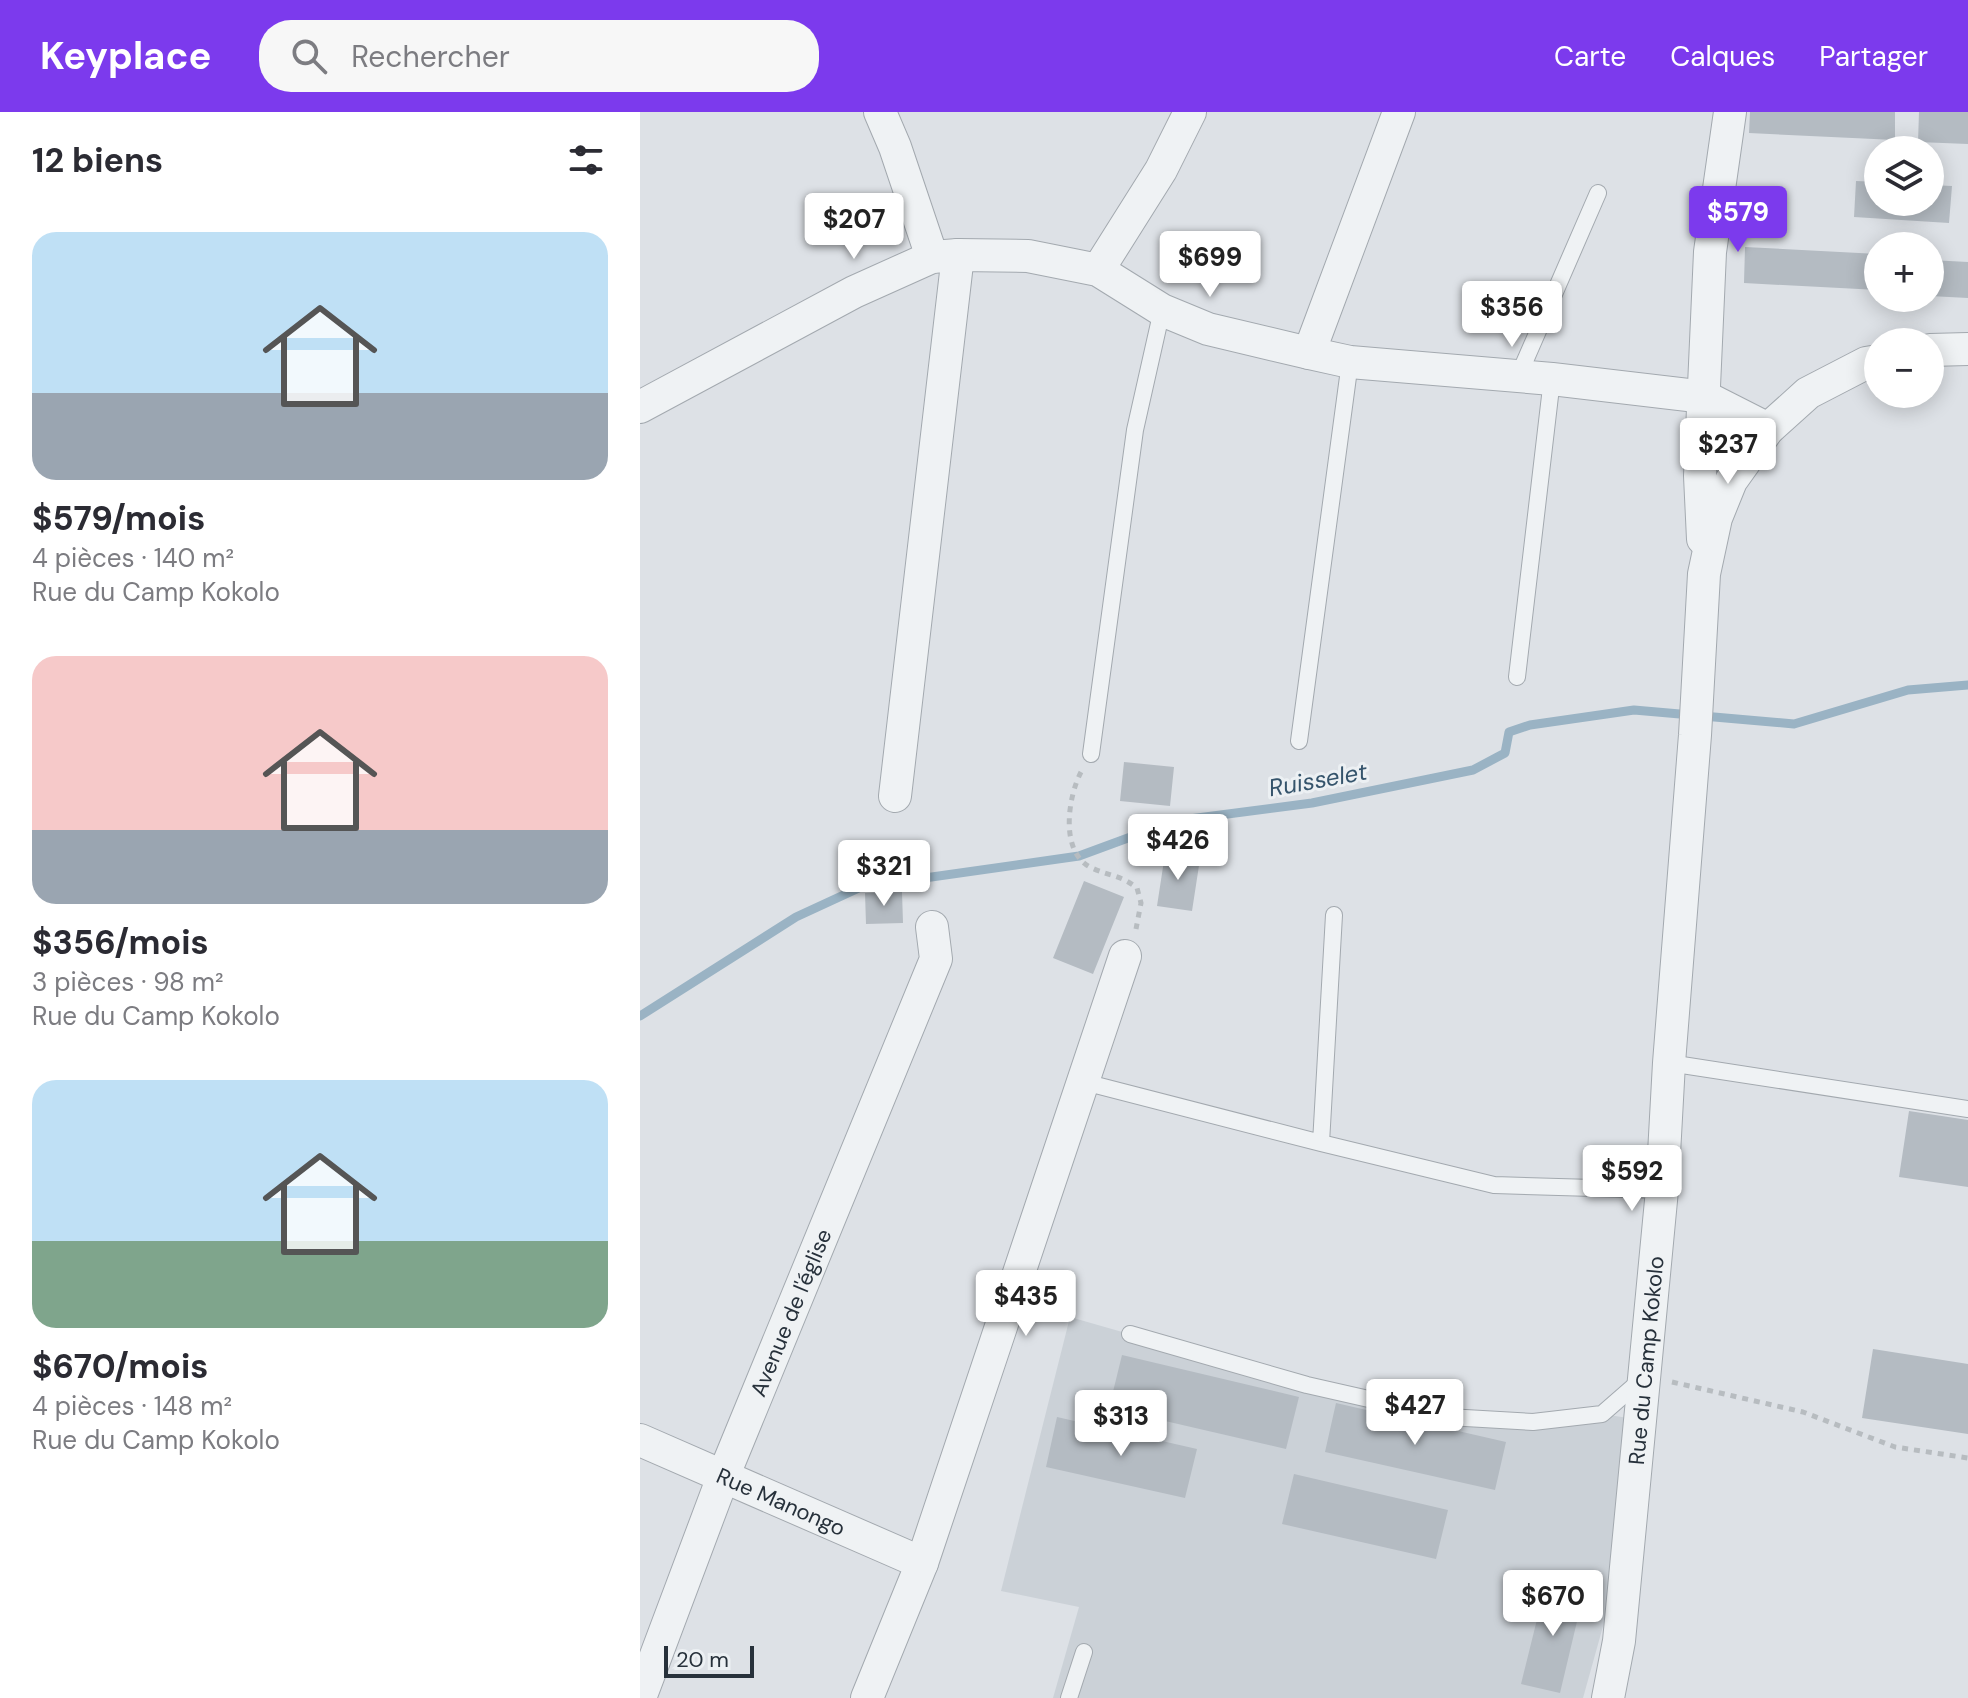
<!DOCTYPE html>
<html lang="fr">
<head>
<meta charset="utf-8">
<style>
	body { margin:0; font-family:"DM Sans",sans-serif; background:#f7f7f7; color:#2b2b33; height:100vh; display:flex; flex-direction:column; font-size:30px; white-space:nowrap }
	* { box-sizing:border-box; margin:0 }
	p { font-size:26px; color:#7c7c81 }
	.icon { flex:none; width:44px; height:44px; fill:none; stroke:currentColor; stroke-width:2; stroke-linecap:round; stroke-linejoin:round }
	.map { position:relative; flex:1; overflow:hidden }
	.side { display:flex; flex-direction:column; background:#fff; width:640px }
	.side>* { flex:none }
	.controls { position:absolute; left:1224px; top:24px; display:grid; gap:16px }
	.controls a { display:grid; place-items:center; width:80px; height:80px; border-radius:50%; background:#fff; box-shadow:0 4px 20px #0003; font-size:40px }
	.scale { position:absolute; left:24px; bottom:20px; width:90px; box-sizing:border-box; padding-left:8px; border:4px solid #27313b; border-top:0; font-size:22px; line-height:28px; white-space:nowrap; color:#27313b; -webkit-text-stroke:6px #ecf0f3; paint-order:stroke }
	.price { position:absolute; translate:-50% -68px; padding:0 18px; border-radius:8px; background:#fff; color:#222; font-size:26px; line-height:52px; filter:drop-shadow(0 2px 4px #0008) }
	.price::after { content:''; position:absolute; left:50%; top:48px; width:24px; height:18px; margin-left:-12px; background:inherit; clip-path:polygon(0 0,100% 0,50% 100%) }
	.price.current { background:#7c3aed; color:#fff }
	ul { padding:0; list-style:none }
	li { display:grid; align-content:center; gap:16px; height:424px; padding:0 32px }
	li span { display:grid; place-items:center; height:248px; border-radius:24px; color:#555 }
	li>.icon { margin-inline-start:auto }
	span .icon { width:144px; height:144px; fill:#fffc; stroke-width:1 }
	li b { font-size:34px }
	h2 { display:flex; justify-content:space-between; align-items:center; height:96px; padding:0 32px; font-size:34px }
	header { display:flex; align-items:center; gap:48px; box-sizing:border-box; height:112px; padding:0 40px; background:#7c3aed; color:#fff }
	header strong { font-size:38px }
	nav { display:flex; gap:44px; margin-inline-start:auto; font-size:28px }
	.search { width:560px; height:72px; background:#f7f7f7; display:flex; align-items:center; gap:20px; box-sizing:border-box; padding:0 28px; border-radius:32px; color:#7c7c81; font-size:30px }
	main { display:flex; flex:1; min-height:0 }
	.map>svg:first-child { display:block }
</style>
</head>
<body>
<header>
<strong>Keyplace</strong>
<div class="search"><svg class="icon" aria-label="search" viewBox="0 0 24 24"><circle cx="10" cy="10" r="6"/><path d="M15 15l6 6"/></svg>Rechercher</div>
<nav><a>Carte</a><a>Calques</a><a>Partager</a></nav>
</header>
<main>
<section class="side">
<h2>12 biens<svg class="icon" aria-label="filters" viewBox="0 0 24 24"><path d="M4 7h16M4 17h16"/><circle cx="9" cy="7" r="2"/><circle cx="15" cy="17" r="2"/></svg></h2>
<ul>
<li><span style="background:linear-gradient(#bfe0f5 65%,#9aa5b1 0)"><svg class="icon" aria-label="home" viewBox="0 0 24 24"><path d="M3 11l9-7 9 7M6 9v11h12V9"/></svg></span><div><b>$579/mois</b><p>4 pièces · 140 m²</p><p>Rue du Camp Kokolo</p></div></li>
<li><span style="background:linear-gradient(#f6c9c9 70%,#9aa5b1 0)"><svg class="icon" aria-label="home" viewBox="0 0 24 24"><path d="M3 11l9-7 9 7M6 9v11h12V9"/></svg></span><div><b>$356/mois</b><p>3 pièces · 98 m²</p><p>Rue du Camp Kokolo</p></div></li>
<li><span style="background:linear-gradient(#bfe0f5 65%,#7fa58c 0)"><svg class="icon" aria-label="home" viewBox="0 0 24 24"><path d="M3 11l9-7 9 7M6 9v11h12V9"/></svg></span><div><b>$670/mois</b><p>4 pièces · 148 m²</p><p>Rue du Camp Kokolo</p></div></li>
</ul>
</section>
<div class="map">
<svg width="1328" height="1586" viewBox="0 0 1328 1586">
	<rect width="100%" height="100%" fill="#dde1e6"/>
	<path fill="#cbd1d7" d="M430 1205 667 1273 808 1305 962 1302 995 1307 972 1482 943 1586H413L439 1495 361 1479Z"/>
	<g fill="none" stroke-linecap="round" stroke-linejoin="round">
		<path stroke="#9ab3c4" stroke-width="9" d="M0 904 156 805 221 775 439 744 534 709 672 691 833 658 865 641 869 620 890 613 994 598 1154 612 1268 578 1328 573"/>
	</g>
	<path fill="#b4bbc2" d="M1110 0H1255V28L1109 21Z
		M1279 0H1328V32L1278 30Z
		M1216 69 1238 70V90H1290V73L1312 74 1309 111 1214 105Z
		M1105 135 1238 142V178L1104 171Z
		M1290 148 1328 150V186L1290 184Z
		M484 650 534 655 530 694 480 689Z
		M525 742 560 747 552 799 517 794Z
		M444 769 484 785 453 862 413 846Z
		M262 780 263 811 226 812 225 781Z
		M1269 999 1328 1008V1075L1259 1065Z
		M1233 1237 1328 1252V1322L1222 1306Z
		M482 1243 659 1285 646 1337 469 1296Z
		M696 1291 866 1330 855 1378 685 1340Z
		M417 1305 557 1337 545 1386 406 1355Z
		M654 1362 808 1398 796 1447 642 1412Z
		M906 1471 944 1480 920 1581 881 1572Z"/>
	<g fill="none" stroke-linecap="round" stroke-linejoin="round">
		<defs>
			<path id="service" d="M878 265 958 81
				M877 565 912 267
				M659 629 710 250
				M451 642 495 318 522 198
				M1029 951 1328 997
				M444 970 681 1031 854 1073 1022 1078
				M681 1031 694 803
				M490 1222 667 1273 808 1305 893 1310 962 1302 1001 1268
				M429 1586 444 1540"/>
			<g id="minor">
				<path d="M240 0 255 35 292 145"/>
				<path d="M458 158 521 58 550 0"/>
				<path d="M1290 238 1328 237"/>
				<path d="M669 241 759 0"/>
				<path d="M0 295 214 180 292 145 318 143 388 144 458 158 522 198 568 217 669 241 710 250 912 267 1065 285 1128 317"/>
				<path d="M1063 427 1060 364 1070 140 1090 0"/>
				<path d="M255 684 318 143"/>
				<path id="s1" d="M0 1328 282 1451"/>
				<path id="s2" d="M0 1586 83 1365 296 847 292 815"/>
				<path d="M227 1586 282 1451 485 844"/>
				<path id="s3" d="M968 1586 979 1529 1022 1078 1029 951 1055 623 1064 462 1076 406 1091 369 1128 317 1168 281 1226 251 1238 249"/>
			</g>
		</defs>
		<use href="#service" stroke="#a3a9af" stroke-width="18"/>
		<use href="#minor" stroke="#a3a9af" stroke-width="34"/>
		<path stroke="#b7bcc0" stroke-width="5" stroke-dasharray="6 6" stroke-linecap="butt" d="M441 660C428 685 419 741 452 756 469 764 481 763 497 776L501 791 496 817
			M1032 1270 1163 1300 1255 1335 1328 1346"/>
		<use href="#service" stroke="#eff2f4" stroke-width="16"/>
		<use href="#minor" stroke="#eff2f4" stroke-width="32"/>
	</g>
	<g text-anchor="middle" stroke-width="6" stroke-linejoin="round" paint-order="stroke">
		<g font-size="22" fill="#27313b" stroke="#ecf0f3">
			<text dy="8" stroke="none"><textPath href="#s2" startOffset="414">Avenue de l'église</textPath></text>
			<text dy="8" stroke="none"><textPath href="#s3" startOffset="340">Rue du Camp Kokolo</textPath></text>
			<text dy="8" stroke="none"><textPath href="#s1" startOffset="154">Rue Manongo</textPath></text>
		</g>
		<g font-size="24" font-style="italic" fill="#35546c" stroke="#ecf0f3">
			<text transform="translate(678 668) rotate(-10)" y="8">Ruisselet</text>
		</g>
	</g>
</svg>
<div class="controls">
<a><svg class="icon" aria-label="layers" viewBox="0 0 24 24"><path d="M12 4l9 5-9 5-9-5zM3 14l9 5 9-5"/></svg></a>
<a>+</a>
<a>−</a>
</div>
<div class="scale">20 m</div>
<b class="price current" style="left:1098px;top:142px">$579</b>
<b class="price" style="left:214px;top:149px">$207</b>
<b class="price" style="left:570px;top:187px">$699</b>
<b class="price" style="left:872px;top:237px">$356</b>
<b class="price" style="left:1088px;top:374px">$237</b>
<b class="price" style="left:538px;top:770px">$426</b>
<b class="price" style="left:244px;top:796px">$321</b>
<b class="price" style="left:992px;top:1101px">$592</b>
<b class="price" style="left:386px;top:1226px">$435</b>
<b class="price" style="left:775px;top:1335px">$427</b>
<b class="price" style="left:481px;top:1346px">$313</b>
<b class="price" style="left:913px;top:1526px">$670</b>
</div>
</main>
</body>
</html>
